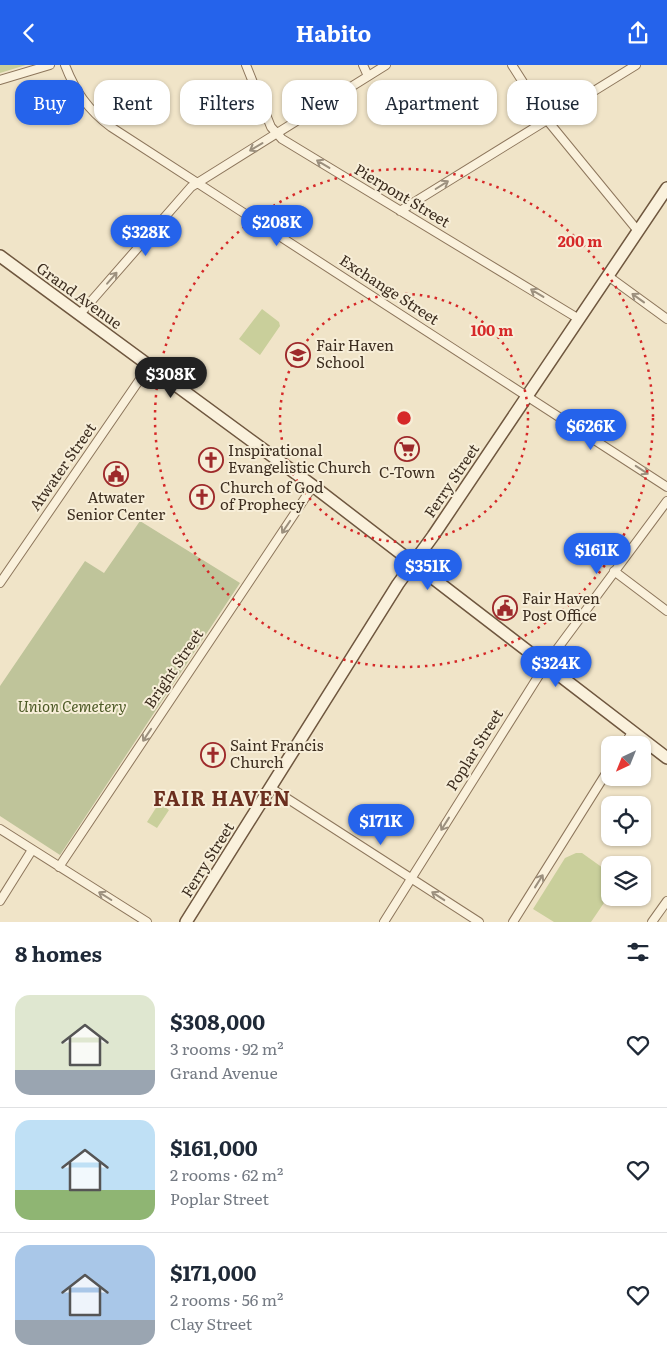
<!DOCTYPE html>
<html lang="en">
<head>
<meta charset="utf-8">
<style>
	body { margin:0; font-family:Literata,serif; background:#f2f2f3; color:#1f2937; height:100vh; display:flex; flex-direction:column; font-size:19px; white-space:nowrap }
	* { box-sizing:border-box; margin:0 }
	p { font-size:16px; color:#747a83 }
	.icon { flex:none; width:28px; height:28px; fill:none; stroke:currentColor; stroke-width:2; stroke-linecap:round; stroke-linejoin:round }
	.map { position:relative; height:857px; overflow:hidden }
	.drawer { display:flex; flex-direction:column; background:#fff; flex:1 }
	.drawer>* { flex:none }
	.banner { position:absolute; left:15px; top:15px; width:638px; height:45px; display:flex; gap:10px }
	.needle { width:32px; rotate:223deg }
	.buttons { position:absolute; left:601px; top:671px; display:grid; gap:10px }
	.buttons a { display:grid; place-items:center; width:50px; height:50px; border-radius:10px; background:#fff; box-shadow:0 1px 4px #0004; font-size:25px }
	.price { position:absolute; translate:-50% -42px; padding:0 11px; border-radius:18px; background:#2563eb; color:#fff; font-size:16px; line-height:32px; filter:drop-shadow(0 1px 2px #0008) }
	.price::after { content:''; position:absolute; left:50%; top:30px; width:15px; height:11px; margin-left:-8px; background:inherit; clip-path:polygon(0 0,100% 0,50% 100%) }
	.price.active { background:#222; color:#fff }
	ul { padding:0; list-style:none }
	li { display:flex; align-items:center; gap:15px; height:125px; padding:0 15px }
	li+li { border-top:1px solid #e0e1e3 }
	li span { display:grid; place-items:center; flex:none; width:140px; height:100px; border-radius:15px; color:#555 }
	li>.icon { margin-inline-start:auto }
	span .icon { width:60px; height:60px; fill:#fffc; stroke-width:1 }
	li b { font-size:21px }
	h2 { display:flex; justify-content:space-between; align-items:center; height:60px; padding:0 15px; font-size:21px }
	.chip { padding:0 18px; border-radius:15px; background:#fff; box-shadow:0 1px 4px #0004; font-size:18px; line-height:45px }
	.chip.active { background:#2563eb; color:#fff }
	header { display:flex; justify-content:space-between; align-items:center; height:65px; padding:0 15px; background:#2563eb; color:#fff; font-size:22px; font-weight:700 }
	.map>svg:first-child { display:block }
</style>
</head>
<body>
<header><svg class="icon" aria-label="back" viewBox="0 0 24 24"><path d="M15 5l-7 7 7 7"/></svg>Habito<svg class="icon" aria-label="share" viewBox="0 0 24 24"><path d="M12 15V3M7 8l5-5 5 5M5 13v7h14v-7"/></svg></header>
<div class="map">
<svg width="667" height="857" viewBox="0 0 667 857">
	<rect width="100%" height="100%" fill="#f0e4c8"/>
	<path fill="#c9cf9b" d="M0 0H26L0 8Z
		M262 244 279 257 280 261 260 290 239 274Z
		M159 738 169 745 157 763 147 757Z
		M576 788H582L610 808V829L591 857H554L533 844 565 793Z"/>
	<path fill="#bfc49a" d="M140 456 240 518 60 790 0 751V621L85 496 104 508Z"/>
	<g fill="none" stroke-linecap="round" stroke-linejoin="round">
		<defs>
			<path id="minor" d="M65 0C75 26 88 45 111 62L667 422
				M246 0 271 62 282 74 579 254
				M363 0 368 11
				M512 0 547 55 638 166
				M0 15 50 0
				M400 146 636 0
				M608 211 667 254
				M80 249 191 122 386 0
				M614 506 667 546
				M0 518 149 301
				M624 680 633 666
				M271 723 479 857
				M0 764 147 857
				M59 802 313 421
				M0 836 32 785
				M384 857 546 599 667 436
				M513 857 610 702
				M652 857 667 836"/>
			<path id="secondary" d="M0 191 313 421 667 693
				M186 857 398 519 433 471 667 123"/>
		</defs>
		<use href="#minor" stroke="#8d765c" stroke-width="10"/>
		<use href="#secondary" stroke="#6f573f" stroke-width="14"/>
		<use href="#minor" stroke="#faf1dc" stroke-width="8"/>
		<use href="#secondary" stroke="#faf1dc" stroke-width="11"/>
	</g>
	<defs><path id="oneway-shaft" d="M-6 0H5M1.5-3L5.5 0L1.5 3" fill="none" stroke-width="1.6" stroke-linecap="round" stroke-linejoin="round" transform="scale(1.25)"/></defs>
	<g stroke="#9c907e">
		<use href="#oneway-shaft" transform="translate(256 82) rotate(149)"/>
		<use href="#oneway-shaft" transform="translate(323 99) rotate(-149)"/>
		<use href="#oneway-shaft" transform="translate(442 120) rotate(-32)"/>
		<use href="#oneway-shaft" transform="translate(112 213) rotate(-49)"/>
		<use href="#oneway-shaft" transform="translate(537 228) rotate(-149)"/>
		<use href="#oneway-shaft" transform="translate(638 233) rotate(-144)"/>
		<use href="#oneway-shaft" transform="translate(642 405) rotate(33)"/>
		<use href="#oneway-shaft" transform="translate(286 462) rotate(124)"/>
		<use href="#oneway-shaft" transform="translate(147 670) rotate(124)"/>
		<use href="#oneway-shaft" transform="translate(445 759) rotate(122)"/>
		<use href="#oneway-shaft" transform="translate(539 816) rotate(-58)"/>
		<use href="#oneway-shaft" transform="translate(105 831) rotate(-148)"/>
		<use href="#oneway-shaft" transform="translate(438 831) rotate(-147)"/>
	</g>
	<g fill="none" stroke="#d62828" stroke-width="2.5" stroke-dasharray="2.5 5">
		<circle cx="404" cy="353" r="124"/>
		<circle cx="404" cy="353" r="249"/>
	</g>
	<defs>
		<symbol id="school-ring" viewBox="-11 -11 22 22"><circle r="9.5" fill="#f7eed8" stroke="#9e2a2b" stroke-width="1.5"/><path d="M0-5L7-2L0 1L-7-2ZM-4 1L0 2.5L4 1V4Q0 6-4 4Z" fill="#9e2a2b"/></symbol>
		<symbol id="supermarket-ring" viewBox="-11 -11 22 22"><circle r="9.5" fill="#f7eed8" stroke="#9e2a2b" stroke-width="1.5"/><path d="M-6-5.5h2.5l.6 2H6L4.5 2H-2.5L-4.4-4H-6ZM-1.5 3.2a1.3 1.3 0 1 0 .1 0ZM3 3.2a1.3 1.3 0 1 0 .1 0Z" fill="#9e2a2b"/></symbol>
		<symbol id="church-ring" viewBox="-11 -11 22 22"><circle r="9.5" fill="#f7eed8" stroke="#9e2a2b" stroke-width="1.5"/><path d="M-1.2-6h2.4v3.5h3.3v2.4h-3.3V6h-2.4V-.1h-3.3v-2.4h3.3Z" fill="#9e2a2b"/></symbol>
		<symbol id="civic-ring" viewBox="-11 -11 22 22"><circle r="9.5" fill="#f7eed8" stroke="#9e2a2b" stroke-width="1.5"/><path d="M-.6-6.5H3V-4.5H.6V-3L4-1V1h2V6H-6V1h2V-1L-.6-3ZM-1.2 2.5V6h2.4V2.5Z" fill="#9e2a2b"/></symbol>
	</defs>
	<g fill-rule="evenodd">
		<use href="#school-ring" x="284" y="276" width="28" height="28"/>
		<use href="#supermarket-ring" x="393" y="370" width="28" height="28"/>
		<use href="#church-ring" x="197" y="381" width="28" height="28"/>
		<use href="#civic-ring" x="102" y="395" width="28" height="28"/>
		<use href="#church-ring" x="188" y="418" width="28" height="28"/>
		<use href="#civic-ring" x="491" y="529" width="28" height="28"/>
		<use href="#church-ring" x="199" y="676" width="28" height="28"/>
	</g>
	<g text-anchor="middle" stroke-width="4" stroke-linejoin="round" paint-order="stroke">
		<g font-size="15" fill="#3d2e20" stroke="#f7eed8">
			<text transform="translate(402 131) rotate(31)" y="5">Pierpont Street</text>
			<text transform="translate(389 225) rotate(33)" y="5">Exchange Street</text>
			<text transform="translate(79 231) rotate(36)" y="5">Grand Avenue</text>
			<text transform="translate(63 402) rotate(-55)" y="5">Atwater Street</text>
			<text transform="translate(452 416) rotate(-56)" y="5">Ferry Street</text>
			<text transform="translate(174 604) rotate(-56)" y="5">Bright Street</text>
			<text transform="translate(475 685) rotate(-58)" y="5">Poplar Street</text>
			<text transform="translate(208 795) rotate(-58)" y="5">Ferry Street</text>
		</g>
		<g font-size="15" fill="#3d2e20" stroke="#f7eed8" text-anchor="start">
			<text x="316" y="286">Fair Haven<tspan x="316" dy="17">School</tspan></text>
			<text x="228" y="391">Inspirational<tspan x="228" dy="17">Evangelistic Church</tspan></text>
			<text x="407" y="413" text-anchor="middle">C-Town</text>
			<text x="220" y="428">Church of God<tspan x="220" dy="17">of Prophecy</tspan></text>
			<text x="116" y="438" text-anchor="middle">Atwater<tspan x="116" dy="17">Senior Center</tspan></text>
			<text x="522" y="539">Fair Haven<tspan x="522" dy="17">Post Office</tspan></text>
			<text x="230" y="686">Saint Francis<tspan x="230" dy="17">Church</tspan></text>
		</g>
		<g font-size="15" font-style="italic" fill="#4d5a26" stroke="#f7eed8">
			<text x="72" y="647">Union Cemetery</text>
		</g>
		<g font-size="20" font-weight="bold" letter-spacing="1" fill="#6b2e1e" stroke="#f7eed8">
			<text x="222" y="741">FAIR HAVEN</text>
		</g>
	</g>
	<circle cx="404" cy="353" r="8" fill="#d62828" stroke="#f7eed8" stroke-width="2.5"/>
	<g font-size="15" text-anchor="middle" font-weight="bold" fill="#d62828" stroke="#f7eed8" stroke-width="4" stroke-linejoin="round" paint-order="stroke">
		<text x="580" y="182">200 m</text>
		<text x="492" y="271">100 m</text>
	</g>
</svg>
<div class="buttons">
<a><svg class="needle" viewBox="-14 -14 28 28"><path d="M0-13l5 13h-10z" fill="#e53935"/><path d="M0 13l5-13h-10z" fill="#747a83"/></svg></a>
<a><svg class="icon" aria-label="locate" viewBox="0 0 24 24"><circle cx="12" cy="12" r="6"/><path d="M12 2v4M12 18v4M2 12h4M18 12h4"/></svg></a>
<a><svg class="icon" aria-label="layers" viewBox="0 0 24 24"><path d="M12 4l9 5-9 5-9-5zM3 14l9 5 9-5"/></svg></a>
</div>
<b class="price" style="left:277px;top:182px">$208K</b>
<b class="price" style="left:146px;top:192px">$328K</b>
<b class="price active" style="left:171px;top:334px">$308K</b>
<b class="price" style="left:591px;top:386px">$626K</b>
<b class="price" style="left:597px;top:510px">$161K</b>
<b class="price" style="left:428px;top:526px">$351K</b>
<b class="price" style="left:556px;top:623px">$324K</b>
<b class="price" style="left:381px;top:781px">$171K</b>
<div class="banner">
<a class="chip active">Buy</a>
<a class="chip">Rent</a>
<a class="chip">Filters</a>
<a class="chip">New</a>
<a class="chip">Apartment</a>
<a class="chip">House</a>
</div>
</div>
<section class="drawer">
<h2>8 homes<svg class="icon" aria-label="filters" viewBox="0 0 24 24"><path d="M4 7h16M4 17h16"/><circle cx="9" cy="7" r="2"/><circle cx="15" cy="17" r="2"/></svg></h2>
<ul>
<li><span style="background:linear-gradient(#dfe7d0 75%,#9aa5b1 0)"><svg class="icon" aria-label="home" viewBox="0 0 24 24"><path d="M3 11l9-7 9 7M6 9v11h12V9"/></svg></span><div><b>$308,000</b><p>3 rooms · 92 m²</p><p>Grand Avenue</p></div><svg class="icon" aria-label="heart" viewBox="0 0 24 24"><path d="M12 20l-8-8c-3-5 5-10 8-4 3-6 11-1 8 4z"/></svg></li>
<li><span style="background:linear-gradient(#bfe0f5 70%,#8fb573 0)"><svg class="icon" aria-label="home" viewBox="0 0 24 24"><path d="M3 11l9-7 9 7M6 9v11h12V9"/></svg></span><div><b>$161,000</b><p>2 rooms · 62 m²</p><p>Poplar Street</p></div><svg class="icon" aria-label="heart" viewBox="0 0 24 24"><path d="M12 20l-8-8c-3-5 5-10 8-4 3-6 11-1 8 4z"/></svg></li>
<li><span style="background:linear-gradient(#a9c7e8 75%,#9aa5b1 0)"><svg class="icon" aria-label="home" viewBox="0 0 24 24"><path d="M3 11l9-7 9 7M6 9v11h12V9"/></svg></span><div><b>$171,000</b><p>2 rooms · 56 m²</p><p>Clay Street</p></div><svg class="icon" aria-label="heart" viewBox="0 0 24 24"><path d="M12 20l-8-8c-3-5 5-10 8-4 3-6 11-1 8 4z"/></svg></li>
</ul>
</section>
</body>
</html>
